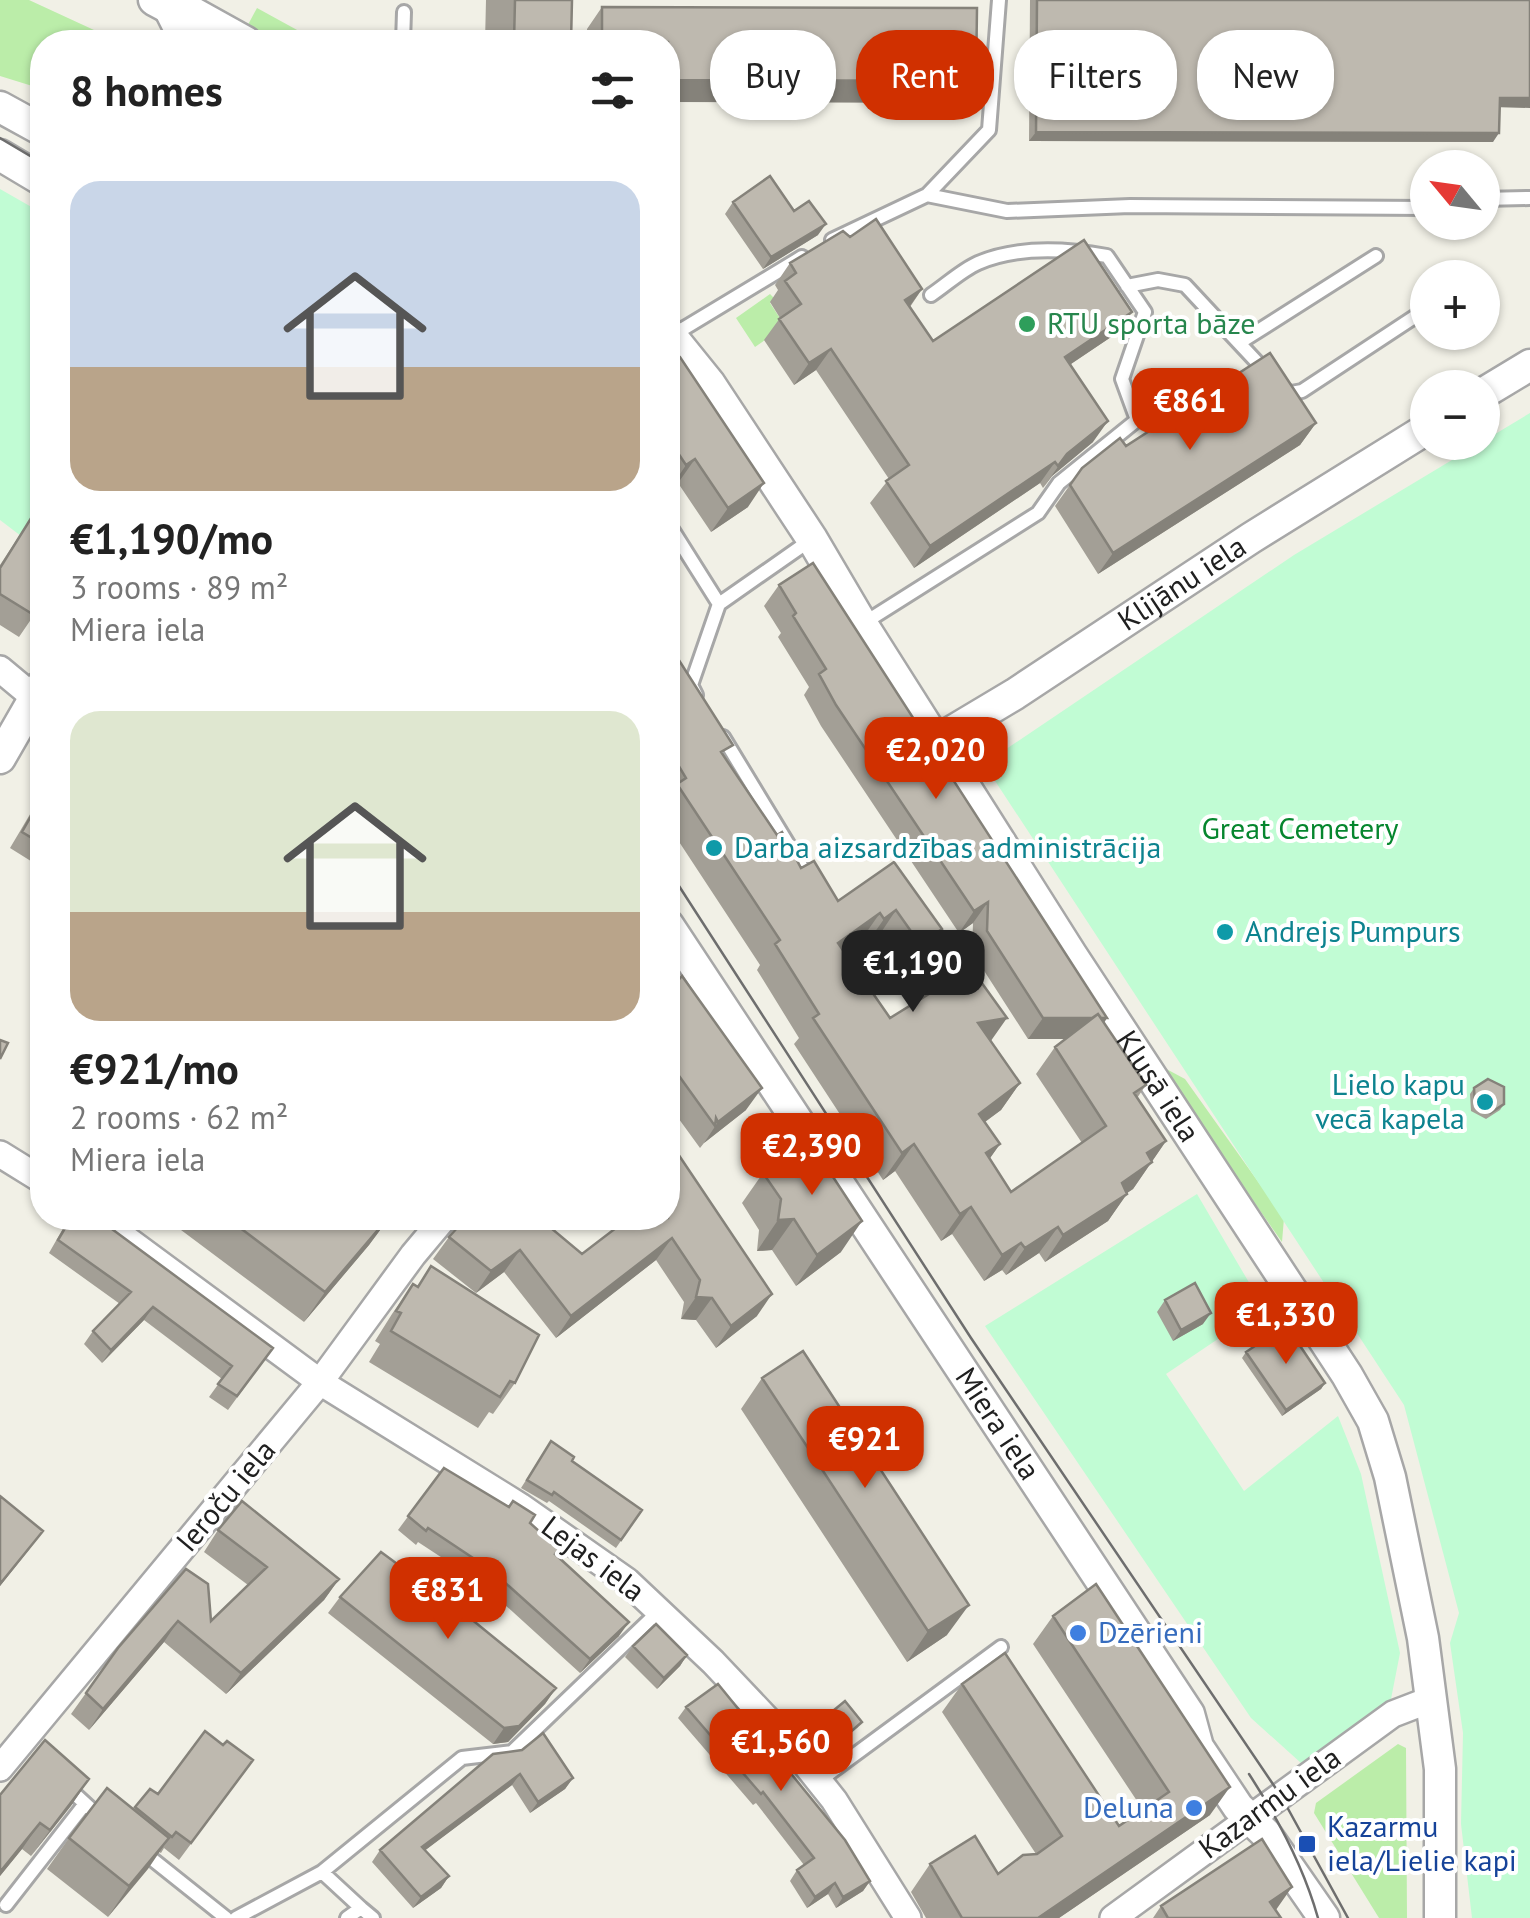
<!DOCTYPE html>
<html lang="en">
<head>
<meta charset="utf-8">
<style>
	body { margin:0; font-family:"PT Sans",sans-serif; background:#f2f2f2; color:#222; height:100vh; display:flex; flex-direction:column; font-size:38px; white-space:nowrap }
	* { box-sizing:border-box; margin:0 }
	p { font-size:32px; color:#767676 }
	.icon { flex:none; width:55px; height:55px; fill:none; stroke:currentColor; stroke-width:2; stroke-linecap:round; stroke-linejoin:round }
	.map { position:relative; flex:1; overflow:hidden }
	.side { position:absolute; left:30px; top:30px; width:650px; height:1200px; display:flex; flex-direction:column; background:#fff; border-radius:40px; box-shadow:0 2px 8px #0004 }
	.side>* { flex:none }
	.hud { position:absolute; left:710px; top:30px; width:670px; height:90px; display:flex; gap:20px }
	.needle { width:65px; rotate:299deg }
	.controls { position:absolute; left:1410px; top:150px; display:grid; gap:20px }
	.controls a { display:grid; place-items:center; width:90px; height:90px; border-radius:50%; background:#fff; box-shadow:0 2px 8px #0004; font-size:50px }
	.price { position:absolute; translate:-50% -85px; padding:0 22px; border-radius:20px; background:#d03000; color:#fff; font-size:32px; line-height:65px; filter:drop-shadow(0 2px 5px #0008) }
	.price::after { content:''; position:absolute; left:50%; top:60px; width:30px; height:22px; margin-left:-15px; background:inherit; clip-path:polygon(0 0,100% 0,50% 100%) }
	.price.selected { background:#222; color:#fff }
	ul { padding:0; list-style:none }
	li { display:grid; align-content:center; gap:20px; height:530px; padding:0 40px }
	li span { display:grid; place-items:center; height:310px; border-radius:30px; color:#555 }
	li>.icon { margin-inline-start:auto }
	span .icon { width:180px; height:180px; fill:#fffc; stroke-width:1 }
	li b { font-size:42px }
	h2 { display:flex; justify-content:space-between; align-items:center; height:120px; padding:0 40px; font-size:42px }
	.pill { padding:0 35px; border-radius:40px; background:#fff; box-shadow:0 2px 8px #0004; font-size:35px; line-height:90px }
	.pill.selected { background:#d03000; color:#fff }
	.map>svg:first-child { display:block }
</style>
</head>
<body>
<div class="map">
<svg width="1530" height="1918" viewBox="0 0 1530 1918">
	<rect width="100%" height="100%" fill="#f1f0e6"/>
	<path fill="#bbeda9" d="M0 0H29L120 42H42V89L0 76Z
		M257 8 319 42H259L243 34Z
		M770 294 775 299 770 303 785 326 755 347 736 318Z
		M1157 1064 1185 1079 1284 1218 1282 1242Z
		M1398 1744 1406 1748 1407 1918H1379L1314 1813 1316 1803Z"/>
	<path fill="#c1fcd4" d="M0 189 42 213V552L0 520Z
		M1530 413V1918H1472L1461 1824 1463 1733 1450 1643 1459 1613 1404 1405 984 764 1294 555Z
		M1197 1194 1264 1308 1166 1374 1244 1491 1338 1416 1361 1474 1400 1653 1391 1699 1301 1763 1251 1718 985 1326Z"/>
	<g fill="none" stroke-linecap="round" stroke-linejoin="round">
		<defs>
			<path id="service" d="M403 42 404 12
				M927 195 989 130 999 0
				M1482 199 1530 198
				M832 240 927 195 1007 211 1130 206 1428 208
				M1127 286 1158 280 1185 285 1239 343 1376 256
				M673 335 802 257
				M1239 343 1268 374
				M1282 389 1291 393 1302 391 1428 308
				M668 523 719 604 812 539
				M864 623 1038 513 1059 483 1137 420 1122 379 1145 312 1107 256C1067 249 1017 246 978 263 962 270 946 285 931 295
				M696 695 691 685 719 604
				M723 737 811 882
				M540 1218 546 1223 551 1218
				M819 1781 1001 1647
				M66 1786 103 1820
				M142 1851 226 1918
				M322 1872 462 1758 512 1752 660 1610
				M6 1905 84 1805
				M236 1918 322 1872 361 1908
				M347 1918 361 1908 373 1918"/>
			<path id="minor" d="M0 669 42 704
				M0 1154 42 1180
				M98 1218 320 1382 520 1506 627 1581 713 1662 783 1736 834 1800 908 1918
				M0 1768 320 1382 413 1255 444 1218
				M1113 1918 1393 1714 1432 1699"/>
			<g id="tertiary">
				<path d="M154 0 169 8 190 11 246 42"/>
				<path d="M169 8 186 42"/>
				<path d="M0 107 42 130"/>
				<path d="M0 155 42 180"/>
				<path id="s1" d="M668 332 710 384 812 539 862 624 1071 954 1347 1375 1373 1421 1390 1477 1423 1638 1440 1769V1918"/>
				<path d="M1482 394 1530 365"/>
				<path id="s2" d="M938 740 1015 694 1251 538 1428 428"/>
				<path d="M0 758 42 685"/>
				<path id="s3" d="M668 925 1189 1714 1198 1747 1238 1807 1265 1833 1324 1918"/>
			</g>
		</defs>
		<use href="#service" stroke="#a7a7a7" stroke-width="18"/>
		<use href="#minor" stroke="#a7a7a7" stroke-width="30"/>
		<use href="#tertiary" stroke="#a7a7a7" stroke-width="35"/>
		<use href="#service" stroke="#fff" stroke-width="12"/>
		<use href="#minor" stroke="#fff" stroke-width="25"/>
		<use href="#tertiary" stroke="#fff" stroke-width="30"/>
		<path stroke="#6e6e6e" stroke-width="2.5" d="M0 138 42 163
			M668 869 971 1338 1281 1796 1348 1918
			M1249 1774C1277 1817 1304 1868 1318 1918"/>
	</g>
	<path fill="#a39f96" d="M486 0H572L571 42H485Z
		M1030 0H1530L1500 107 1493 142 1029 141Z
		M602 7 976 81 961 103 668 42H587V29Z
		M733 202 794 211 818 235 763 269 725 214Z
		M850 237 922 289 910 307 933 341 1117 333 1071 364 1093 442 1052 476 1043 488 1040 483 914 568 870 503 889 479 816 370 794 385 764 340 780 318 770 302 778 290 775 285 790 263Z
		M668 347 748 507 711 532 678 483 670 489 668 486Z
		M1316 423 1300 445 1098 574 1055 506 1082 468 1126 446Z
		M33 515 34 615 19 637 0 625V565Z
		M779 585 1107 1018 1104 1023 1146 1085 1137 1098 1166 1141 1133 1189 1127 1193 1108 1221 1045 1262 1039 1253 1006 1275 1002 1270 984 1281 952 1234 941 1241 895 1171 883 1180 794 1044 799 1038 757 970 760 965 668 825V643L724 757 801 868 838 901 894 862 924 956 902 971 878 937 865 946 861 940 844 952 890 1018 991 1042 1020 1083 1001 1110 985 1122 1000 1144 989 1159 1011 1192 1082 1143 1036 1074 1055 1047 1065 1039H1028L972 952 973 923 959 933 821 726 804 695 809 687 778 637 781 633 764 606Z
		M42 794V868L10 848Z
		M668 992 746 1110 704 1143 700 1148 668 1104Z
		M1474 1088 1504 1104 1500 1110 1486 1119 1471 1111 1470 1094Z
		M763 1173 841 1252 796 1286 772 1250 757 1251 759 1230 742 1203Z
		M69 1218H97L273 1348 228 1410 209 1397 222 1379 144 1320 102 1363 84 1344 93 1331 120 1304 49 1253Z
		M189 1218H389L369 1245 304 1322 181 1230Z
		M668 1218 757 1316 716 1348 696 1320 681 1319 684 1302 656 1260 556 1338 504 1272 476 1293 433 1259 449 1237 582 1254Z
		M431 1266 515 1383 493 1414 489 1412 478 1428 369 1362 380 1344 375 1341 392 1314 413 1284 418 1286Z
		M1165 1300 1203 1324 1173 1341 1157 1312Z
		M1246 1352 1325 1383 1321 1389 1282 1416 1242 1358Z
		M762 1378 947 1635 907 1662 741 1409Z
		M551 1441 572 1461 642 1510 616 1548 549 1501 547 1503 521 1488Z
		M444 1468 530 1523 619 1636 580 1673 482 1584 418 1542 416 1545 398 1530Z
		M218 1530 339 1579 324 1600 226 1694 164 1642 89 1730 71 1714 118 1648 186 1569 211 1621 248 1585 204 1552Z
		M340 1597 556 1688 545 1704 508 1742 493 1744 328 1613Z
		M1053 1616 1210 1815 1059 1918H926L911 1892 930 1864 998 1874 1036 1854 942 1712 962 1684 1119 1826 1143 1810 1033 1644Z
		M633 1646 687 1655 680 1666 657 1689 625 1657Z
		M686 1707 870 1881 863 1891 836 1908 828 1894 807 1908 790 1881 797 1870 804 1865 756 1803 753 1805 678 1718Z
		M822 1720 858 1727 836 1746 818 1726Z
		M223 1745 253 1760 179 1860 164 1848 161 1853 159 1852 108 1917 47 1869 69 1838 134 1809 150 1789 158 1794Z
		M493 1754 573 1778 565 1789 530 1813 512 1785 425 1850 449 1876 441 1888 413 1908 372 1862 380 1850Z
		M89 1779 31 1856 22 1849 0 1876V1795Z
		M1161 1906 1276 1910 1281 1918H1153Z"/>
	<path fill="#85827a" d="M668 80 976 81 961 103 668 102Z
		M1500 98H1530V108L1493 107Z
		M1036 132 1499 133 1493 142 1029 141Z
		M826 224 818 235 763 269 771 257Z
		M922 289 907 310 905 300Z
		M1132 312 1117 333 1050 378 1065 357Z
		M831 349 816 370 794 385 809 363Z
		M1108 421 1093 442 1052 476 1043 488 1067 454Z
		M1316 423 1300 445 1098 574 1113 553Z
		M695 459 678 483 670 489 686 465Z
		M1055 462 1040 483 914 568 930 546Z
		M764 483 748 507 711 532 728 508Z
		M988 902 973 923 959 933 974 911Z
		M896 910 878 937 865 946 884 919Z
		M880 913 861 940 819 969 838 943Z
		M942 929 924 956 902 971 920 944Z
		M1007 1018 988 1045 978 1023Z
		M1043 1018H1107L1092 1039H1028Z
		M1020 1083 1001 1110 960 1140 979 1114Z
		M762 1088 746 1110 704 1143 718 1122Z
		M1166 1141 1133 1189 1103 1209 1122 1183 1147 1153Z
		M914 1144 895 1171 883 1180 902 1153Z
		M1000 1144 981 1171 986 1153Z
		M1127 1194 1108 1221 1045 1262 1063 1235Z
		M971 1207 952 1234 941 1241 960 1214Z
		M389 1218 369 1245 304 1322 325 1292Z
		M794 1219 772 1250 757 1251 778 1220Z
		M862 1221 841 1252 796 1286 817 1255Z
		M1058 1227 1039 1253 1006 1275 1025 1248Z
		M672 1238 656 1260 556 1338 571 1316Z
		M1021 1243 1002 1270 984 1281 1002 1255Z
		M520 1250 504 1272 476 1293 491 1271Z
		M772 1294 757 1316 716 1348 731 1326Z
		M696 1297 712 1298 696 1320 681 1319Z
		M153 1307 144 1320 102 1363 111 1350Z
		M1211 1313 1203 1324 1173 1341 1181 1330Z
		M1325 1383 1321 1389 1282 1416 1286 1410Z
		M43 1531 27 1552 0 1586V1584Z
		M339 1579 324 1600 226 1694 241 1673Z
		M969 1605 947 1635 907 1662 928 1631Z
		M178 1621 164 1642 89 1730 103 1709Z
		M629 1622 619 1636 580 1673 590 1659Z
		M687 1655 680 1666 657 1689 664 1678Z
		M556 1688 545 1704 508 1742 493 1744 504 1728Z
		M520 1774 512 1785 415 1858 422 1847Z
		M573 1778 565 1789 530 1813 538 1802Z
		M89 1779 71 1806 31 1856 50 1830Z
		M1230 1787 1210 1815 1059 1918H1038Z
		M40 1823 22 1849 0 1876V1872Z
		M169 1838 148 1869 108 1917 129 1886Z
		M449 1876 441 1888 413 1908 421 1897Z
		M870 1881 863 1891 836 1908 843 1897Z
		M835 1883 828 1894 807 1908 815 1897Z
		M1292 1887 1271 1917 1270 1902Z"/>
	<path fill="#beb9af" stroke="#85827a" stroke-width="2.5" d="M515 0H572L571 42H514Z
		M1037 0H1530V98H1500L1499 133 1036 132Z
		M602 7 977 8 976 81 668 80V42H602Z
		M770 176 794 211 809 201 826 224 771 257 733 202Z
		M876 219 922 289 905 300 933 341 1084 240 1132 312 1065 357 1108 421 1067 454 1058 466 1055 462 930 546 886 481 909 465 831 349 809 363 779 319 801 304 785 281 796 273 790 263 843 231 850 237Z
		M668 347 680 357 764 483 728 508 695 459 686 465 668 438Z
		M1270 353 1316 423 1113 553 1070 485 1082 468 1120 438 1126 446Z
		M33 515 42 521V602L34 615 0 594V568Z
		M813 563 1107 1018H1101L1098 1014 1092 1018H1043L987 931 988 902 974 911 836 705 819 674 826 669 793 616 796 613 779 585Z
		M668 643 733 745 721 752 777 835 782 832 801 868 814 861 838 901 894 862 942 929 920 944 896 910 884 919 880 913 838 943 890 1018 971 968 1007 1018 978 1023 1020 1083 979 1114 1000 1144 986 1153 1011 1192 1106 1126 1055 1047 1098 1014 1146 1085 1134 1093 1166 1141 1147 1153 1152 1162 1122 1183 1127 1194 1063 1235 1058 1227 1025 1248 1021 1243 1002 1255 971 1207 960 1214 914 1144 902 1153 813 1018 819 1014 775 944 780 940 677 784 686 778 668 748Z
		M42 797V844L22 832Z
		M682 976 762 1088 718 1122 716 1118 715 1126 669 1062 668 1063V992Z
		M0 1040 8 1043 0 1059Z
		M1488 1079 1504 1087V1104L1490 1113 1475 1105 1474 1088Z
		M668 1139 772 1294 731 1326 712 1298 696 1297 700 1280 672 1238 571 1316 520 1250 491 1271 449 1237 466 1218H539L582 1254 629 1218H668Z
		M810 1142 862 1221 817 1255 794 1219 778 1220 781 1199 763 1173Z
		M71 1218H97L273 1348 237 1396 218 1384 232 1366 153 1307 111 1350 93 1331 131 1292 58 1240Z
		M227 1218H388L325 1292Z
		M431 1266 539 1335 515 1383 510 1381 500 1397 391 1331 401 1313 396 1311 413 1284 418 1287Z
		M1195 1283 1211 1313 1181 1330 1165 1300Z
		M1286 1325 1325 1383 1286 1410 1246 1352Z
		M803 1351 969 1605 928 1631 762 1378Z
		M551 1441 574 1457 572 1461 642 1510 621 1540 554 1492 552 1495 527 1480Z
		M444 1468 509 1507 513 1501 535 1515 530 1523 559 1549 555 1554 629 1622 590 1659 491 1570 428 1528 426 1531 408 1516Z
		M0 1496 43 1531 0 1584Z
		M242 1501 339 1579 241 1673 178 1621 103 1709 86 1693 118 1648 186 1569 208 1584 211 1621 267 1567 218 1530Z
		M381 1552 465 1614 556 1688 519 1726 504 1728 340 1597Z
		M1096 1584 1230 1787 1038 1918H962L930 1864 975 1836 998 1874 1023 1855 1037 1854 1062 1836 962 1684 1005 1653 1119 1826 1169 1792 1053 1616Z
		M656 1624 687 1655 664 1678 633 1646Z
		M718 1684 845 1840 870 1881 843 1897 835 1883 815 1897 797 1870 814 1858 763 1792 761 1794 686 1707Z
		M845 1701 862 1722 840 1741 822 1720Z
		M205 1731 223 1745 227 1741 253 1760 191 1843 176 1832 172 1837 135 1807 150 1789 158 1794Z
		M543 1733 573 1778 538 1802 520 1774 422 1847 449 1876 421 1897 380 1850 493 1754 522 1750Z
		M45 1740 89 1779 50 1830 40 1823 0 1872V1795Z
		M107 1788 169 1838 129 1886 69 1838Z
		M1262 1839 1292 1887 1270 1902 1281 1918H1168L1161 1906Z"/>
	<circle fill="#2e9e5b" stroke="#fff" stroke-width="4" cx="1027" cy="324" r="10"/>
	<g fill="#0f9aa8" stroke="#fff" stroke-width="4">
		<circle cx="714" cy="848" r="10"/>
		<circle cx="1225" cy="932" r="10"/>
		<circle cx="1485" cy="1102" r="10"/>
	</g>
	<g fill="#3f7fe0" stroke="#fff" stroke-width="4">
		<circle cx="1078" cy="1633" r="10"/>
		<circle cx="1194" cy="1808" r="10"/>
	</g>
	<rect fill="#1a4fb4" stroke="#fff" stroke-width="4" x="1297" y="1834" width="20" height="20" rx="5"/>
	<g text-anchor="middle" stroke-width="8" stroke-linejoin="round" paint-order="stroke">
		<g font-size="30" fill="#27864d" stroke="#fff" text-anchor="start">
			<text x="1047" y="334">RTU sporta bāze</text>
		</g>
		<g font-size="30" fill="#202020" stroke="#fff">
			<text dy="10" stroke="none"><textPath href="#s2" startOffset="290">Klijānu iela</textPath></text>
			<text dy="10" stroke="none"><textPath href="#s1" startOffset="900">Klusā iela</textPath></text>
			<text dy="10" stroke="none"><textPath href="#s3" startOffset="598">Miera iela</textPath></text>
			<text transform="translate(226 1496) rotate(-50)" y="10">Ieroču iela</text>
			<text transform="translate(593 1559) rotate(37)" y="10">Lejas iela</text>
			<text transform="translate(1270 1803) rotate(-36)" y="10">Kazarmu iela</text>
		</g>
		<g font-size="30" fill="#06862e" stroke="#fff">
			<text x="1300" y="839">Great Cemetery</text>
		</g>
		<g font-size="30" fill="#0d838f" stroke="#fff" text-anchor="start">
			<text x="734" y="858">Darba aizsardzības administrācija</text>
			<text x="1245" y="942">Andrejs Pumpurs</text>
			<text x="1465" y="1095" text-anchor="end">Lielo kapu<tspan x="1465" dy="34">vecā kapela</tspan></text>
		</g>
		<g font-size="30" fill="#366cbe" stroke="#fff" text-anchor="start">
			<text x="1098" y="1643">Dzērieni</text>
			<text x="1174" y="1818" text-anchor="end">Deluna</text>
		</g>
		<g font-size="30" fill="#164399" stroke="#fff" text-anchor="start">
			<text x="1327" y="1837">Kazarmu<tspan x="1327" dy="34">iela/Lielie kapi</tspan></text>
		</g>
	</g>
</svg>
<div class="controls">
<a><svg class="needle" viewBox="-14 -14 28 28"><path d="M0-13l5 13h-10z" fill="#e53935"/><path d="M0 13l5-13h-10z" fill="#767676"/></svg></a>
<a>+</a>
<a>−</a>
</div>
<b class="price" style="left:1190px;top:453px">€861</b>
<b class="price" style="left:936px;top:802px">€2,020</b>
<b class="price selected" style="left:913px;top:1015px">€1,190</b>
<b class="price" style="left:812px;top:1198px">€2,390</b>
<b class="price" style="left:1286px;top:1367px">€1,330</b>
<b class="price" style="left:865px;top:1491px">€921</b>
<b class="price" style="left:448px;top:1642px">€831</b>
<b class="price" style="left:781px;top:1794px">€1,560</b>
<div class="hud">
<a class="pill">Buy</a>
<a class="pill selected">Rent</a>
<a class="pill">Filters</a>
<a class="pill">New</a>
</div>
<section class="side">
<h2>8 homes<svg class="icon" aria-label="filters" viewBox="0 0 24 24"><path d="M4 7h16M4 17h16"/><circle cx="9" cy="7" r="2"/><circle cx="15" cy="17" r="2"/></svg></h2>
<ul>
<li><span style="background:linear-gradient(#c9d6e8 60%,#b9a48a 0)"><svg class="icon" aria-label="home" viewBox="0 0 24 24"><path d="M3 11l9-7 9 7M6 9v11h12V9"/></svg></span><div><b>€1,190/mo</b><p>3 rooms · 89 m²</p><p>Miera iela</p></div></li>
<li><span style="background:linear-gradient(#dfe7d0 65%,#b9a48a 0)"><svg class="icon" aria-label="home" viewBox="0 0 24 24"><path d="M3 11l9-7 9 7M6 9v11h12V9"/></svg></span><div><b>€921/mo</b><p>2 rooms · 62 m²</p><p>Miera iela</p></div></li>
</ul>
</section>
</div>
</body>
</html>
